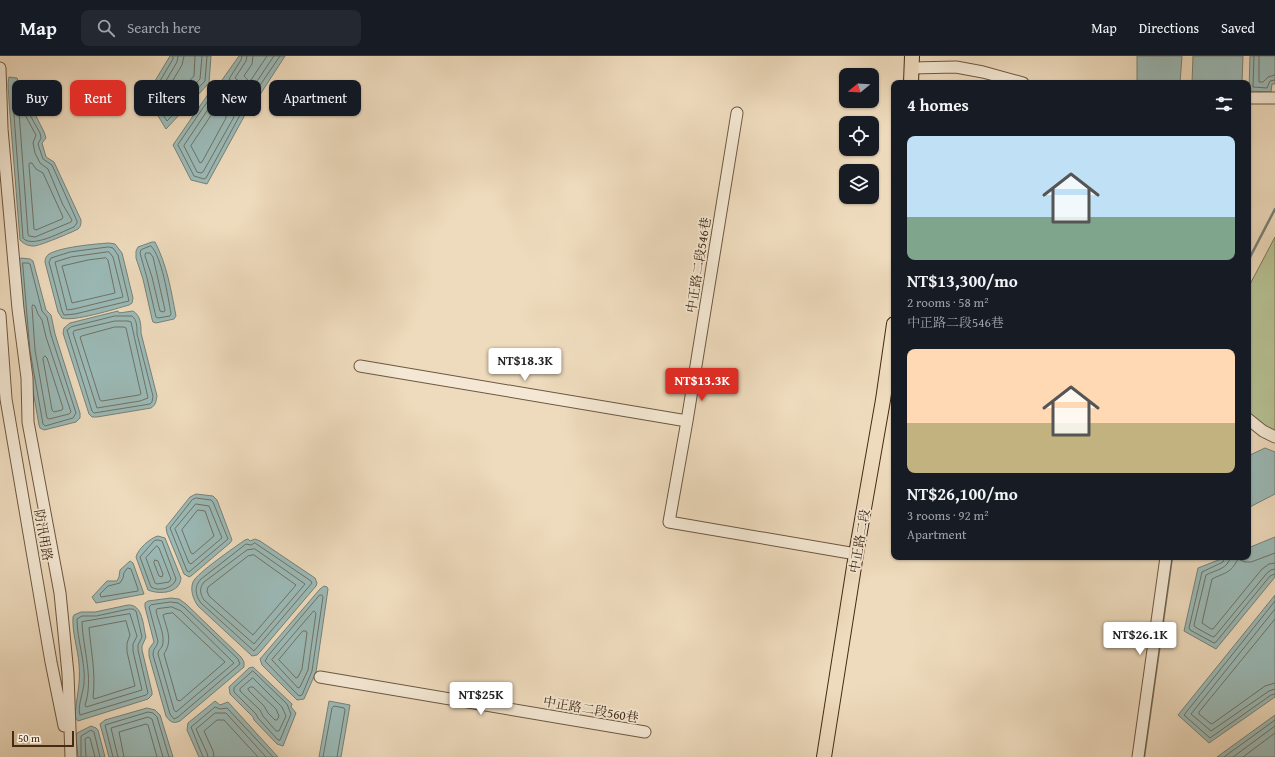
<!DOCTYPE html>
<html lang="en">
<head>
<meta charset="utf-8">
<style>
	body { margin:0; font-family:"Gentium Book Plus","Noto Serif TC",serif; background:#242831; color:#f1f3f6; height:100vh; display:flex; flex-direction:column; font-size:15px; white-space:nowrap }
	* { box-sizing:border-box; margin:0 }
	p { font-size:13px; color:#9ea1a6 }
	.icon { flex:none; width:22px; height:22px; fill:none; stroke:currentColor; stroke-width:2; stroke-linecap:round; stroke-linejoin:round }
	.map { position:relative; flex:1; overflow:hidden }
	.side { position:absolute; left:891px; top:24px; width:360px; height:480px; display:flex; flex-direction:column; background:#171b24; border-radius:8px; box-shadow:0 1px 3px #0004 }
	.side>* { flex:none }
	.banner { position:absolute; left:12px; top:24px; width:380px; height:36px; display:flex; gap:8px }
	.needle { width:26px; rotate:252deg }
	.controls { position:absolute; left:839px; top:12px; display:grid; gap:8px }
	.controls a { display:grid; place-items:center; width:40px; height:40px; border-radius:8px; background:#171b24; box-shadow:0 1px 3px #0004; font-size:20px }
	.scale { position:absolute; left:12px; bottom:10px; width:62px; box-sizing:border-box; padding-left:4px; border:2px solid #442b16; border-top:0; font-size:11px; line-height:14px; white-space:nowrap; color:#442b16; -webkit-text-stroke:3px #f4e8d4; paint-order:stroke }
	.price { position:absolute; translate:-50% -34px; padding:0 9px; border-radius:4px; background:#fff; color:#222; font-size:13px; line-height:26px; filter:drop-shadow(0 1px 2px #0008) }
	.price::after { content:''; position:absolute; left:50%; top:24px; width:12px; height:9px; margin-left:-6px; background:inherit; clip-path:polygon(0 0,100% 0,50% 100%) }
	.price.current { background:#d93025; color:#fff }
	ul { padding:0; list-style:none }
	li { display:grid; align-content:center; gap:8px; height:212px; padding:0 16px }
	li span { display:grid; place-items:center; height:124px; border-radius:8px; color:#555 }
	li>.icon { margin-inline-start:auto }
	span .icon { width:72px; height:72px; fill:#fffc; stroke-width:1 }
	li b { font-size:17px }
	h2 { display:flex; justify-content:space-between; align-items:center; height:48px; padding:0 16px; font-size:17px }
	.pill { padding:0 14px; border-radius:8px; background:#171b24; box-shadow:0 1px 3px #0004; font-size:14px; line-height:36px }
	.pill.current { background:#d93025; color:#fff }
	header { display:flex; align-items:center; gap:24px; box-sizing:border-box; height:56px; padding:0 20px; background:#171b24; border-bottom:1px solid #363941 }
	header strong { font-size:19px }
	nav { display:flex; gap:22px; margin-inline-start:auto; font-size:14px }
	.search { width:280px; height:36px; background:#242831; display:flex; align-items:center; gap:10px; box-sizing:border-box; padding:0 14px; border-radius:8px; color:#9ea1a6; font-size:15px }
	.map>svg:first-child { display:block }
</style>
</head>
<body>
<header>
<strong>Map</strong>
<div class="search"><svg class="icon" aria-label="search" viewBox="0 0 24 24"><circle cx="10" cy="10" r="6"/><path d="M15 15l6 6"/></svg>Search here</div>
<nav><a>Map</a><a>Directions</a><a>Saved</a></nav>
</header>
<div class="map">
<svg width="1275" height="701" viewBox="0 0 1275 701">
	<rect width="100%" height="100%" fill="#eedbbd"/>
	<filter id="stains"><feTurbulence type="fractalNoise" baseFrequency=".005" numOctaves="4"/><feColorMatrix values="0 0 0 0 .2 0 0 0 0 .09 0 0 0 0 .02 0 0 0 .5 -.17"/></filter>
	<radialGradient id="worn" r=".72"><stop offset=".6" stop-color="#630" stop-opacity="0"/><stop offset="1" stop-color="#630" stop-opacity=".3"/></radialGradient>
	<path fill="#b6c193" stroke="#7d7654" d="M1275 181V379L1248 360V232Z"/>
	<path fill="#9bbab7" stroke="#788177" d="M170 0H211L209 27 166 73 146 40Z
		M239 0H285L254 48 222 24Z
		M1137 0H1182L1180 27H1137Z
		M1193 0H1243L1242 27H1192Z
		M1250 0H1275V28H1272L1271 36 1249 35Z
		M9 21 17 22 23 40 31 50 44 76 46 82 42 87 46 101 54 106 81 164C81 168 81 170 78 173 73 176 39 190 34 190 28 190 24 188 20 184L9 45C9 38 7 28 9 21Z
		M213 31 246 57 207 128 191 124 173 89Z
		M152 186H155C167 209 171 234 176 260L174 263 156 267 153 266 152 263 143 223 136 202V195L138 191Z
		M109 187 115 188 122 197 133 242 132 247 129 249C115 253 73 266 62 262L58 256 45 206C45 203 46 200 49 198 61 191 94 188 109 187Z
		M21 202 30 203 33 205 46 254 51 259 55 278 80 357V362L76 366 44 374 40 372 39 369 26 295 18 205Z
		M118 255 119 257 133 255C141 260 141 269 141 277L157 340C156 345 156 349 151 352L97 361H92L89 358 63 277 64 272 70 267Z
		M1265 392 1275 396V438L1248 452V400Z
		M196 438 213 440 217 444 232 484 230 487 191 520 189 521 184 518 167 477 166 471 190 441Z
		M158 480 165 482 181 522C180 537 160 539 148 534L136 501C138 493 150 482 158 480Z
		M1275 481V521L1216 593 1184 575 1198 512 1226 501H1248V492Z
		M248 483 250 485 255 483 260 485 315 522 317 527 316 530 260 596 257 599 252 600 198 550C193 543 190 534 193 526 197 517 235 491 245 484Z
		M130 505 133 507 144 538 96 547 92 541 107 525H117L119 521 120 514Z
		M324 530 327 531 328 533 316 616 304 643 297 644 262 609 260 603 320 533Z
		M1275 539V641L1209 687 1178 659Z
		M171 542 179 543 186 548 241 601 244 606V611L180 665C173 668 170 666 166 660L149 600V593L154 586 145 551V547L148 545Z
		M128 549C143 548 143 570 146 581L142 590V594L152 636V639L148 643 78 665 75 661C76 642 81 628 79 608 78 593 72 577 73 561L74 559 81 556H95Z
		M253 611 292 648 291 651 296 657 283 690 277 688 254 664 253 661 230 638 229 631 249 612Z
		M215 645 220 649 228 646 278 701H199L187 674 188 667Z
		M329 645 350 649 341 701H319Z
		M147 652 155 654 160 659 173 701H109L100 668 105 664Z
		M1275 659V701H1217Z
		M91 670 96 672 98 674 105 701H78L76 681 77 677Z"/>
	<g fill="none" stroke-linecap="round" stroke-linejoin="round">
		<path stroke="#707266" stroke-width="1" d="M173 0V3L151 40 167 65 205 25 207 0
			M178 0 177 6 157 40 168 57 200 23 202 0
			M184 0 182 9 164 39 168 47 170 46 194 20 195 0
			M242 0 241 4 229 23 252 41 280 0
			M247 0 246 5 235 22 251 34 274 0
			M253 0 252 8 244 20 249 25 251 24 267 0
			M1254 0 1253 31 1267 32 1270 25 1275 24
			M1259 0V26H1263L1268 21 1275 19
			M16 34 40 77 41 82 38 88 43 103 52 109 77 165V167L74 171C63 175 32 193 23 182L13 45 14 35Z
			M213 38H215L240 59 206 122 204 123 194 120 178 89Z
			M214 45H216L233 59 234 61 203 116 201 117 197 116 184 90Z
			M20 54 23 55 36 79 33 87 35 97 40 107 48 113 63 149 72 164 71 166 35 181 29 180 28 178 19 56Z
			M215 54H218L226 60V62L202 106 200 107 191 90Z
			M30 107H32L36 113 43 117 63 161 62 163 36 174 34 173 29 109Z
			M151 190C162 201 168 241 171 258L170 260 158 262 156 261 147 222 140 197 141 194Z
			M109 191 113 192 118 199 129 245 75 258 64 259 62 255 49 206 51 202 70 196Z
			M109 196 113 201 123 241 74 253 67 254 55 206 71 201Z
			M146 197H150L153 201 165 254 164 256 160 255 152 221 145 200Z
			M106 202 108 204 115 237 72 247 62 210 88 204Z
			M23 207H28L30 208 42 255 47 261 51 279 76 357 73 362 45 370 43 368 30 295Z
			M33 249 35 250 38 258 42 264 46 281 71 356 69 358 49 363 47 362 35 294 32 251Z
			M115 260H132C137 264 137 271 137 278L153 340 152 346 150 348 94 357 92 355 67 274 71 271Z
			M115 265H128L131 266 148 342 140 345 97 352 73 277 74 275Z
			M115 271H124L126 272 141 338 139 339 102 345 100 344 80 281 82 280Z
			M45 300 47 302 63 352 62 354 54 356 52 354 43 303Z
			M196 442 211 444 213 446 228 483 189 516 187 515 170 472 192 444Z
			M196 448 209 450 222 482 191 508 189 507 175 473Z
			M198 454 205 455 214 480 193 498 191 497 182 474Z
			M158 484 162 485 176 523C174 532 159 536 151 531L140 501 154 485Z
			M255 487 311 525 312 527 254 595 201 547C195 539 194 530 201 523L246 488 251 489Z
			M157 490 159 492 171 523 169 526 157 528 155 527 146 502Z
			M255 493 305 528 254 588 204 544C200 538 199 532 204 526L247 494Z
			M1275 497 1251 506H1245L1238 503C1230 518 1226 516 1212 523L1202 567 1211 573H1213L1262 513 1269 508 1275 507
			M254 499 296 529 253 579 209 540 207 535 208 531 248 500Z
			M1225 501 1223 506 1202 516 1189 572 1190 574 1214 587 1216 586 1270 520 1275 518
			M1230 501C1229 513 1215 514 1206 519L1194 569 1195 571 1213 581 1215 580 1267 517 1271 514 1275 513
			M155 504 158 505 163 518 162 521 159 520 154 507Z
			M128 512 131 513 138 533V535L101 541 100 538 108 530 120 527 123 522 124 517Z
			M320 539H322L323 541 312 615 302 639 299 640 265 605 268 600Z
			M1275 545 1184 659 1210 682 1271 639 1275 638
			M171 546 178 547 184 551 238 603 240 608 178 661 174 663 170 658 153 599C153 591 157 592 158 585L149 551 151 549Z
			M172 551 181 555 234 607 176 656 174 654 158 598C158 593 163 592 163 587 164 576 158 565 156 555L157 553Z
			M129 553H133L136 555 142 581 138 589V594L148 637 146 639 80 659C77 652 83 637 84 628 86 606 77 585 77 563L82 560H96Z
			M1275 553 1191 658 1211 675 1269 635 1275 633
			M314 555 316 557 308 614 300 631 298 632 272 604Z
			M173 557 225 606 180 645 177 644 164 598C173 584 167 574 163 559L165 558Z
			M130 558 137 580 133 588V595L142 634 86 651 85 649C94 622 83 594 82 566Z
			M1275 563 1199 656V658L1210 667 1212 668 1265 630 1275 627
			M126 565 130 579 127 587V596L135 630 94 643 93 641C96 617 91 596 89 572Z
			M303 575H306L307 577 302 613 298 621 296 622 279 604Z
			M253 615 287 648 291 658 280 684H278L258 662 256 658 234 636V632Z
			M253 622 282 651 286 660 279 675H276L263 660 260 654 240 635V633Z
			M251 631H253L276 653 279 660 277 664H275L268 657 264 650 249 635 248 633Z
			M81 701V680L91 674 94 676 100 701
			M86 701 85 683 88 681 90 682 95 701
			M113 701 105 669 148 656 153 657 157 661 169 701
			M118 701 111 672 148 661 152 663 163 701
			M124 701 119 676 146 668 148 669 157 701
			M203 701 191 671 215 651 220 653 227 652 273 701
			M208 701 207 697 196 673 215 657H226L266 701
			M214 701 213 695 204 675 217 664H224L258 701
			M323 701 332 652 334 650 344 652 345 654 337 701
			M1224 701 1275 664
			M1233 701 1275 670
			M1243 701 1275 677"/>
		<path stroke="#788177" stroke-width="2.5" d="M1248 205 1275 153
			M1144 701 1172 501"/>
		<defs>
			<path id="minor" d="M0 12 2 73 18 253 27 322 28 366 60 537 68 618 71 701
				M912 12 956 11 983 16 1023 27
				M1248 42H1275
				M737 57 687 365 669 466 856 498
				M0 259 6 343 51 606 64 670
				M360 310 687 365
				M1248 363 1263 375 1275 381
				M320 621 645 676
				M1138 701 1166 501"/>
			<path id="major" d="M911 27 912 0
				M824 701 856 498 883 344 894 268"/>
		</defs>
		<use href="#minor" stroke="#6e5740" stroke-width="13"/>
		<use href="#major" stroke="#442b16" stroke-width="16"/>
		<use href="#minor" stroke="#f4e8d4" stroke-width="11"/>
		<use href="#major" stroke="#eedbbd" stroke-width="14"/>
	</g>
	<g text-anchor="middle" stroke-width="3.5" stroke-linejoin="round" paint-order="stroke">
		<g font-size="13" fill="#442b16" stroke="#f4e8d4">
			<text transform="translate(698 209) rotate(-81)" y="5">中正路二段546巷</text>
			<text transform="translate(44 479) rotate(80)" y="5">防汛用路</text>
			<text transform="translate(859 485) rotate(-80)" y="5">中正路二段</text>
			<text transform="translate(591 653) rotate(10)" y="5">中正路二段560巷</text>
		</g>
	</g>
	<rect width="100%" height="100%" filter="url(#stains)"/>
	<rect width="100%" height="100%" fill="url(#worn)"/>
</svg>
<div class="controls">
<a><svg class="needle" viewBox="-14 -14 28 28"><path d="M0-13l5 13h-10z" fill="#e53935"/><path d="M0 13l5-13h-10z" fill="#9ea1a6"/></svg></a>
<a><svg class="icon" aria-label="locate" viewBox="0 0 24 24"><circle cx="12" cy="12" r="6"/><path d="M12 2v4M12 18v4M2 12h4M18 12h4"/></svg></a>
<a><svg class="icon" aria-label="layers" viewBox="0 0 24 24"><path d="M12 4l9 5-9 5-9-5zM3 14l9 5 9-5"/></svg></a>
</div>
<div class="scale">50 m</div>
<b class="price" style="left:525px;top:326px">NT$18.3K</b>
<b class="price current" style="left:702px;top:346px">NT$13.3K</b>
<b class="price" style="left:1140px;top:600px">NT$26.1K</b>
<b class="price" style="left:481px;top:660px">NT$25K</b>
<div class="banner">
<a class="pill">Buy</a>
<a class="pill current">Rent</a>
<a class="pill">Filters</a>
<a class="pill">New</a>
<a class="pill">Apartment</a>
</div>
<section class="side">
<h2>4 homes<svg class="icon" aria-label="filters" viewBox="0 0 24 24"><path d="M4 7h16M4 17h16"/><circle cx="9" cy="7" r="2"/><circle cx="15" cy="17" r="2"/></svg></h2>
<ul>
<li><span style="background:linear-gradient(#bfe0f5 65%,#7fa58c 0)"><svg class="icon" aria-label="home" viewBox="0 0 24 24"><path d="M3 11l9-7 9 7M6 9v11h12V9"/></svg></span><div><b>NT$13,300/mo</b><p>2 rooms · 58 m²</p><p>中正路二段546巷</p></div></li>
<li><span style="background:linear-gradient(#ffd9b3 60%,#c2b280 0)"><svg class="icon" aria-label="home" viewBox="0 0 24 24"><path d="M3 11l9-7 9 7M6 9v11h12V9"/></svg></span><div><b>NT$26,100/mo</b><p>3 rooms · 92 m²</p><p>Apartment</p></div></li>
</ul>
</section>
</div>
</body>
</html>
